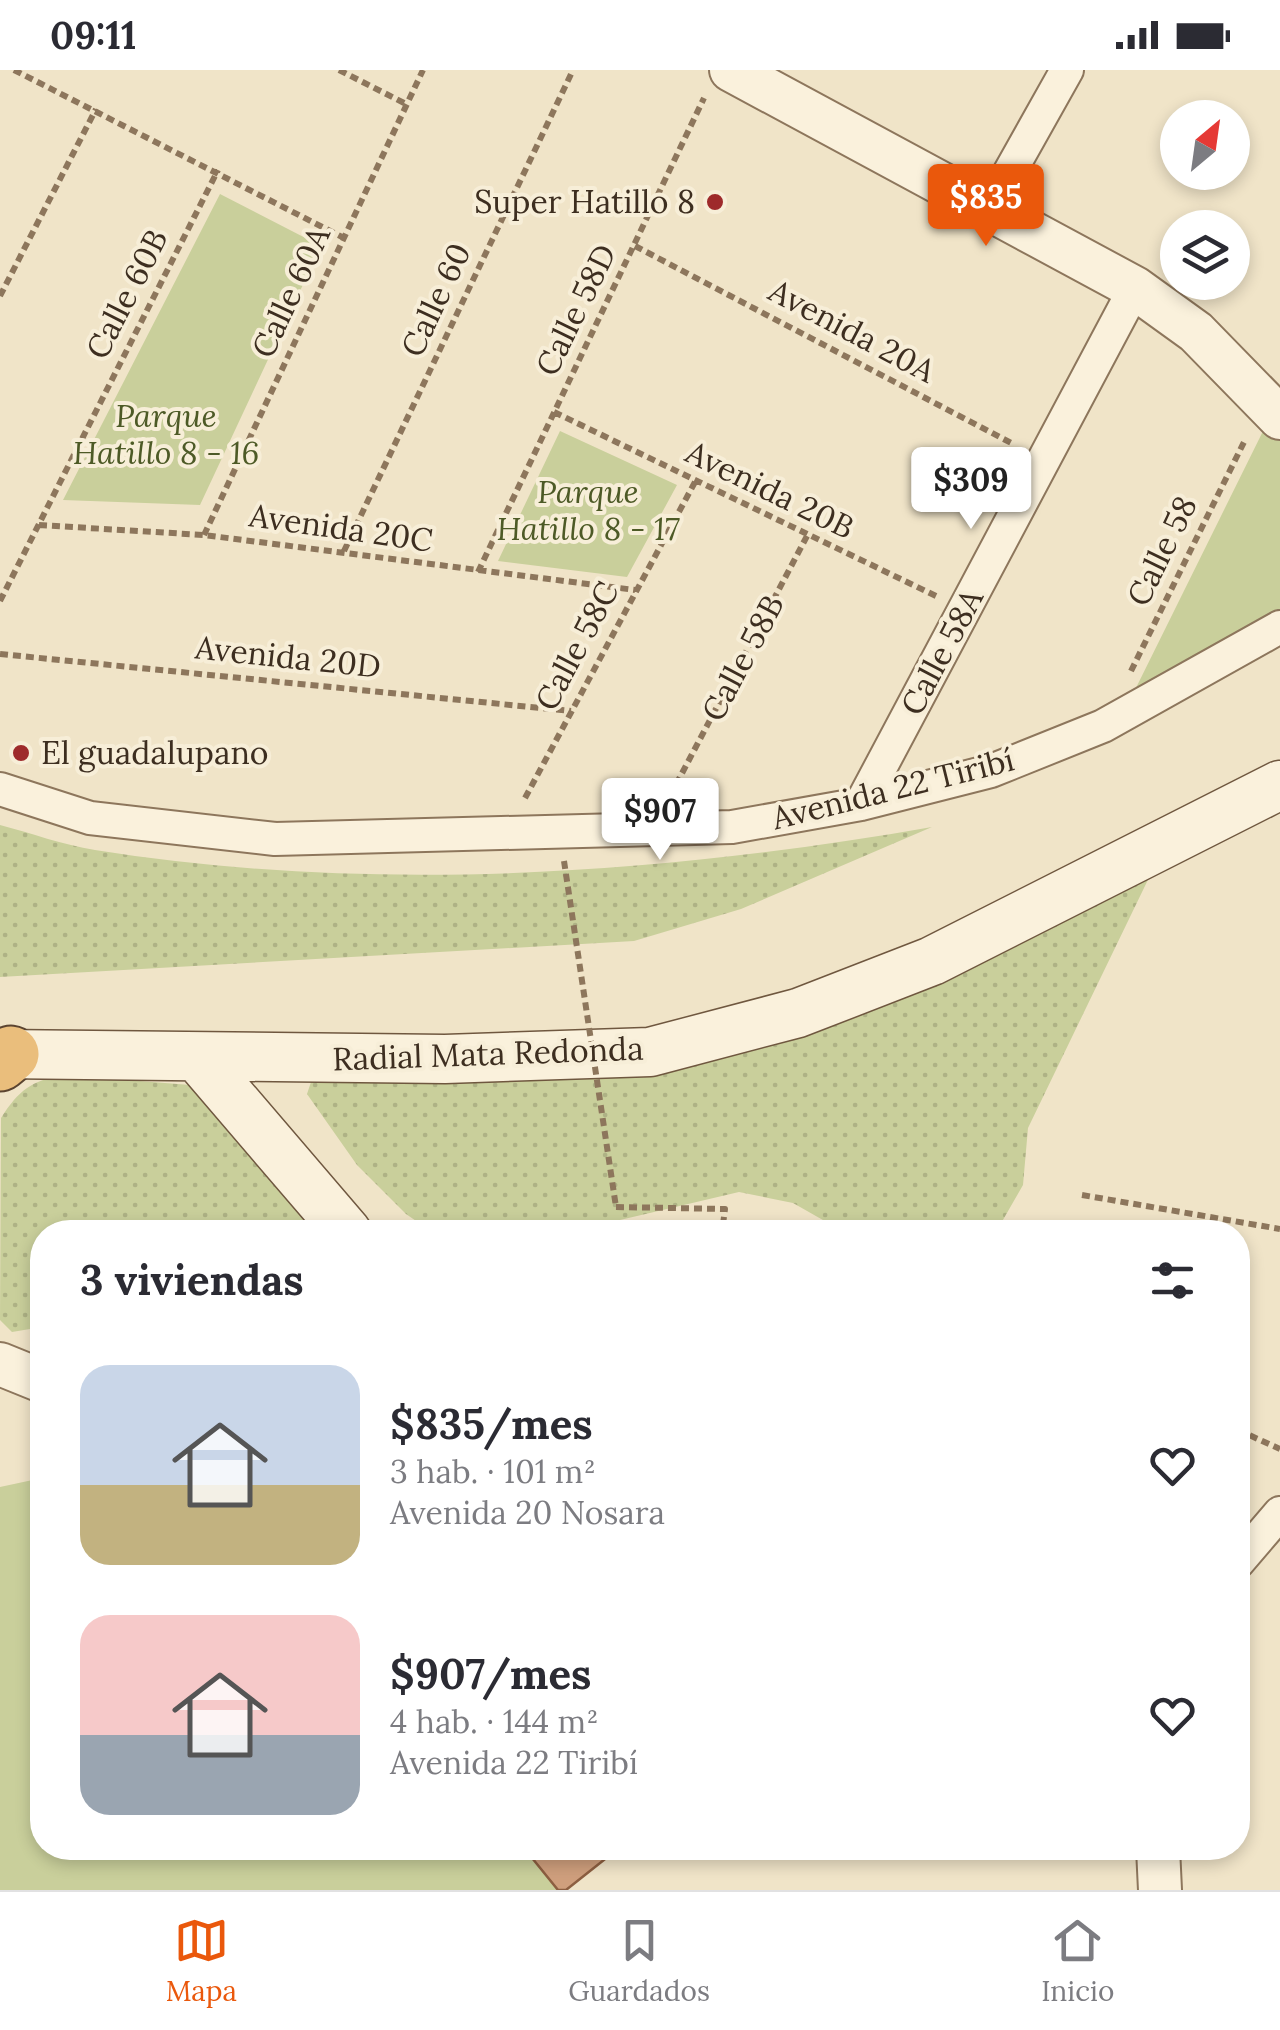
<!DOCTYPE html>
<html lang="es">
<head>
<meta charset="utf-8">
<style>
	body { margin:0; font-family:Lora,serif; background:#f7f7f7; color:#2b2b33; height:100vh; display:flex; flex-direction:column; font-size:38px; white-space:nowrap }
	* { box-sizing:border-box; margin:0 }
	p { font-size:32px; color:#7c7c81 }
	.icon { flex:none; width:55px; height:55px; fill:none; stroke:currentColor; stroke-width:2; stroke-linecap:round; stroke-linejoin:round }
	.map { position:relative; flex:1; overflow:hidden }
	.side { position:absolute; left:30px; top:1150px; width:1220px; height:640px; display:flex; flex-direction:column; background:#fff; border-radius:40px; box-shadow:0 5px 15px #0003 }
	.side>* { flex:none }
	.needle { width:65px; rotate:29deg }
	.buttons { position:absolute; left:1160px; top:30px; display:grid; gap:20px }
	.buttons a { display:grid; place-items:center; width:90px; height:90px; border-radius:50%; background:#fff; box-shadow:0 5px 15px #0003; font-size:50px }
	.price { position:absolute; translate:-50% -85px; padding:0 22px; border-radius:10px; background:#fff; color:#222; font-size:32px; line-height:65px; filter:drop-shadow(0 2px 5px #0008) }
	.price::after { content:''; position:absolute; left:50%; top:60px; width:30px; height:22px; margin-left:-15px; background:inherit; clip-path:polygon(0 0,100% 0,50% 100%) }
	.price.active { background:#ea580c; color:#fff }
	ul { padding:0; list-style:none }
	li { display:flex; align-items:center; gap:30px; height:250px; padding:0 50px }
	li span { display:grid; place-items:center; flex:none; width:280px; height:200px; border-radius:30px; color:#555 }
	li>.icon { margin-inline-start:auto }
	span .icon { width:120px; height:120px; fill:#fffc; stroke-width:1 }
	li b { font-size:42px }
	h2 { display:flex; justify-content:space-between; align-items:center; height:120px; padding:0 50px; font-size:42px }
	.status { display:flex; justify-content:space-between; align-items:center; height:70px; padding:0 50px; background:#fff; direction:ltr }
	.status svg { height:28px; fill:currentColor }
	.tabs { display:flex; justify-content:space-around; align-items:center; height:140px; border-top:2px solid #e1e1e2; background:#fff; font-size:28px; color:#7c7c81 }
	.tabs a { display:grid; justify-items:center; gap:5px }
	.tabs .active { color:#ea580c }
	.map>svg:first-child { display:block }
</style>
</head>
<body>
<div class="status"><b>09:11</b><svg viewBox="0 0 49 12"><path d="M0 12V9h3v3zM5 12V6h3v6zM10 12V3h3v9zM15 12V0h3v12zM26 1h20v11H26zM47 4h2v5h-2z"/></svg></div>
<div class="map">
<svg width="1280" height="1820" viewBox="0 0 1280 1820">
	<defs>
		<pattern id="grass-dots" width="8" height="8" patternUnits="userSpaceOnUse" patternTransform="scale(2.5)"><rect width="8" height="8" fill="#c9cf9b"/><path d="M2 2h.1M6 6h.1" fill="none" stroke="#aeb285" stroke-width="1.8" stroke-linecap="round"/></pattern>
	</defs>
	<rect width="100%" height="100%" fill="#f0e4c8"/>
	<path fill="url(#grass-dots)" d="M0 755C31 763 63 775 95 780 370 824 659 805 932 757L741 839 634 871 0 907Z
		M1158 789 1028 1058 1023 1115 996 1162H844L793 1133 739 1122 569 1162H432L406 1144 357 1095 307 1024 315 1000 678 979Z
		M63 1005 203 1016 344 1162H42V1257L12 1262 0 1250 1 1048C19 1020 31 1011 63 1005Z"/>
	<path fill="#c9cf9b" d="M220 124 321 176 200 435 63 430Z
		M1269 349 1280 366V546L1128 634Z
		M560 361 677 415 627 507 498 491Z
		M42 1408V1778H549L539 1787 565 1820H0V1417Z"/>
	<path fill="#cf9f7d" stroke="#8d5f41" stroke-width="2.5" d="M524 1778H619L566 1820H558Z"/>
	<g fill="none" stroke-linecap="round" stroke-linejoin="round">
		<defs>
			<path id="minor" d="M989 139 1067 0
				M0 719 90 748 275 769 732 757 861 734 991 701 1103 656 1280 557
				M861 734 1135 218
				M1238 1492 1280 1443"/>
			<path id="tertiary" d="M731 0 1135 218 1196 262 1280 348
				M0 1294 42 1311
				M1158 1778 1160 1820"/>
			<path id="secondary" d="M0 984 445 989 650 982 798 943 932 891 1280 715
				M197 987 347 1162"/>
			<path id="trunk" d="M0 993 11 984"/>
		</defs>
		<use href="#minor" stroke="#8d765c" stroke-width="36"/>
		<use href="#tertiary" stroke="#8d765c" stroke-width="46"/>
		<use href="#secondary" stroke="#6f573f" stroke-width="51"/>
		<use href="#trunk" stroke="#5b4430" stroke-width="59"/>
		<path stroke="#8d765c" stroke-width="6" stroke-dasharray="8 5" stroke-linecap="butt" d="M14 0 344 168
			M339 0 406 34
			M635 176 1015 375
			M0 226 96 39
			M554 342 936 526
			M39 455 204 465 635 520
			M204 465 423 0
			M344 481 573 0
			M478 502 704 28
			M0 531 218 100
			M0 584 571 641
			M1131 601 1245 370
			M670 726 807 466
			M525 728 695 412
			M1082 1125 1280 1159
			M616 1137 725 1139 722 1162
			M1238 1360 1280 1379"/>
		<use href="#minor" stroke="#faf1dc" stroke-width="32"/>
		<use href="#tertiary" stroke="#faf1dc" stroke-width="42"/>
		<use href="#secondary" stroke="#faf1dc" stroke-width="48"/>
		<use href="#trunk" stroke="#eabe7c" stroke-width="55"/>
		<path stroke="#8d765c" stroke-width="6" stroke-dasharray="8 5" stroke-linecap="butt" d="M564 791 616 1137"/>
	</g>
	<g fill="#9e2a2b" stroke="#f7eed8" stroke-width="4">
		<circle cx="715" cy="132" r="10"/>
		<circle cx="21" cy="683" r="10"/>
	</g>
	<g text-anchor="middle" stroke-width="8" stroke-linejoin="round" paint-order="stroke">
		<g font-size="32" fill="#3d2e20" stroke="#f7eed8" text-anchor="end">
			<text x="695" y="143">Super Hatillo 8</text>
			<text x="41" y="694" text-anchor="start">El guadalupano</text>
		</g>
		<g font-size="32" fill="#3d2e20" stroke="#f7eed8">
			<text transform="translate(291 222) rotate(-65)" y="11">Calle 60A</text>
			<text transform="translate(127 224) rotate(-63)" y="11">Calle 60B</text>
			<text transform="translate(436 230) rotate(-65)" y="11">Calle 60</text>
			<text transform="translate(576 240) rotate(-64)" y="11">Calle 58D</text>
			<text transform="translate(852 261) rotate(28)" y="11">Avenida 20A</text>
			<text transform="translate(770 420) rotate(26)" y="11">Avenida 20B</text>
			<text transform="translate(341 458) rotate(8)" y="11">Avenida 20C</text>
			<text transform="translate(1162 481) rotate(-64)" y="11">Calle 58</text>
			<text transform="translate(577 576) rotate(-62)" y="11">Calle 58C</text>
			<text transform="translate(942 582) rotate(-62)" y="11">Calle 58A</text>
			<text transform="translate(288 587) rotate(6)" y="11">Avenida 20D</text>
			<text transform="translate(743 588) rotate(-62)" y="11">Calle 58B</text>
			<text transform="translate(893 719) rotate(-14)" y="11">Avenida 22 Tiribí</text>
			<text transform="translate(488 984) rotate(-2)" y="11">Radial Mata Redonda</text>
		</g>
		<g font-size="32" font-style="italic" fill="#4d5a26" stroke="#f7eed8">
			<text x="166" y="357">Parque<tspan x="166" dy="37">Hatillo 8 - 16</tspan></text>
			<text x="588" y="433">Parque<tspan x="588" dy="37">Hatillo 8 - 17</tspan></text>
		</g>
	</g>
</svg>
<div class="buttons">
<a><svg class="needle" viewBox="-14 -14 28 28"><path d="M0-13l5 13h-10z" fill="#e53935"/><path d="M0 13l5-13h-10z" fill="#7c7c81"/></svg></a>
<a><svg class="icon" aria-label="layers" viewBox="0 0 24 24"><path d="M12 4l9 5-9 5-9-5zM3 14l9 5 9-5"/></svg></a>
</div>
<b class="price active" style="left:986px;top:179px">$835</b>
<b class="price" style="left:971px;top:462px">$309</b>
<b class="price" style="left:660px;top:793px">$907</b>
<section class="side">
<h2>3 viviendas<svg class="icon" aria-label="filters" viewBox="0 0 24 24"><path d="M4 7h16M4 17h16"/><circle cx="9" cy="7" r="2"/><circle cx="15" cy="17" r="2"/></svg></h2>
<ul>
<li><span style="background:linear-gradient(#c9d6e8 60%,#c2b280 0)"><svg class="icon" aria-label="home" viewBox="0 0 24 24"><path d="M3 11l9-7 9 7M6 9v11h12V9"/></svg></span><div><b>$835/mes</b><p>3 hab. · 101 m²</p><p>Avenida 20 Nosara</p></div><svg class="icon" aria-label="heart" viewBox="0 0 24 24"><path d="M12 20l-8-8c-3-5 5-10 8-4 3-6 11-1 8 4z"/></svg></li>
<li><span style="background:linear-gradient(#f6c9c9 60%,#9aa5b1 0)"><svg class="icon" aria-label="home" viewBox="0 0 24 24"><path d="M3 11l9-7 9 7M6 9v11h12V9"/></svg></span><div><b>$907/mes</b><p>4 hab. · 144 m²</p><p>Avenida 22 Tiribí</p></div><svg class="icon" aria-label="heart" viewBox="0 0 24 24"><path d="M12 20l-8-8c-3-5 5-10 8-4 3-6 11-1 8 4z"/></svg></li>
</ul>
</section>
</div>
<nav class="tabs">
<a class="active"><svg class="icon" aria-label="map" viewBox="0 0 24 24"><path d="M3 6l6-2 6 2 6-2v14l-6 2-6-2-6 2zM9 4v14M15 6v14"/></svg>Mapa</a>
<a><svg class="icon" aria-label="saved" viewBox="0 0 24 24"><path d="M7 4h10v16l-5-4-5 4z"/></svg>Guardados</a>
<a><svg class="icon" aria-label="home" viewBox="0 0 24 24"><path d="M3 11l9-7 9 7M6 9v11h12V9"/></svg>Inicio</a>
</nav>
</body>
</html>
